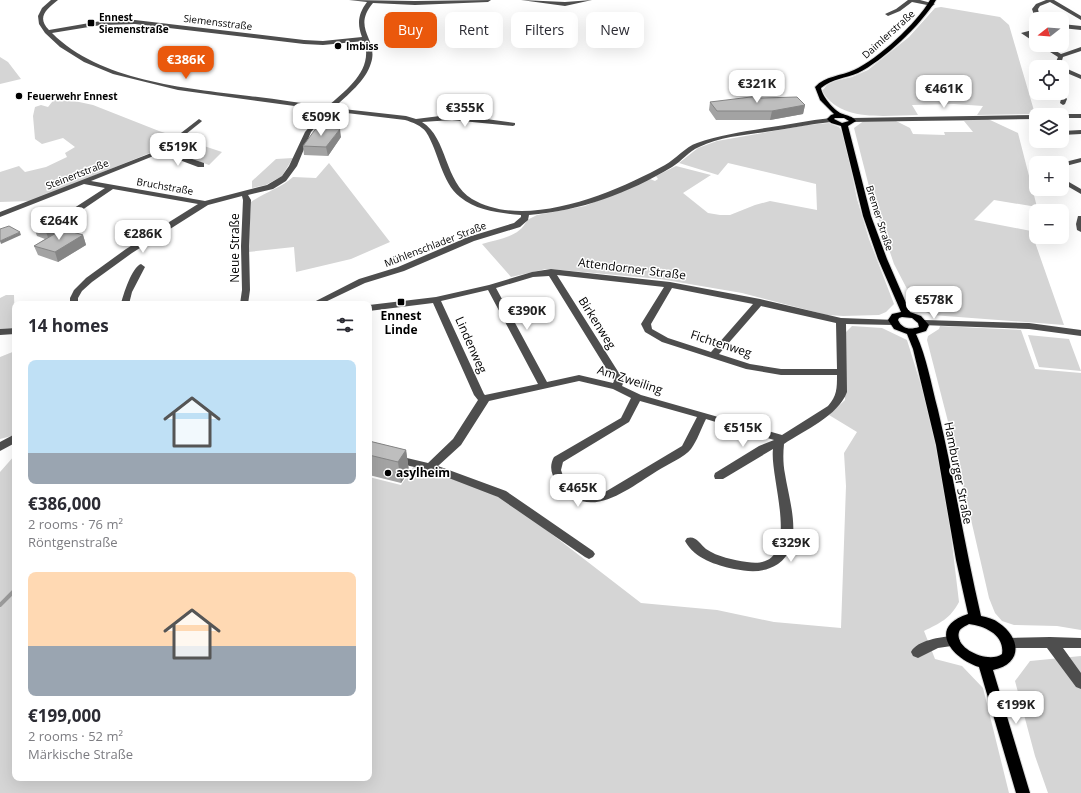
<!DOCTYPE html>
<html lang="en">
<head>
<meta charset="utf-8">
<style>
	body { margin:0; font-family:"Open Sans",sans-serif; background:#f7f7f7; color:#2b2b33; height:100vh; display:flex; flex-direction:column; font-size:15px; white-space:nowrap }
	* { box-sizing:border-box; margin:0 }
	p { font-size:13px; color:#7c7c81 }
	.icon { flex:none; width:22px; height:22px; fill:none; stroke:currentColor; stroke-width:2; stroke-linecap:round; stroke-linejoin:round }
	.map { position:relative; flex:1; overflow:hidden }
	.sheet { position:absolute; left:12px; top:301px; width:360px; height:480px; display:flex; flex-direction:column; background:#fff; border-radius:8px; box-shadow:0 4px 16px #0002 }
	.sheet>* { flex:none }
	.top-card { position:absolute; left:384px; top:12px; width:380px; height:36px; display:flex; gap:8px }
	.needle { width:26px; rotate:253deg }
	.buttons { position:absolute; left:1029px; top:12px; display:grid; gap:8px }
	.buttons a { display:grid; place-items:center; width:40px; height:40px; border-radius:8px; background:#fff; box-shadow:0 4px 16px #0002; font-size:20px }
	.price { position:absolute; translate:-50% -34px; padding:0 9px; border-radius:8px; background:#fff; color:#222; font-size:13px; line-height:26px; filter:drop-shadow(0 1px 2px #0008) }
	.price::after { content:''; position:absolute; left:50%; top:24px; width:12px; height:9px; margin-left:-6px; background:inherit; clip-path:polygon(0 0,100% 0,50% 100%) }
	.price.current { background:#ea580c; color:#fff }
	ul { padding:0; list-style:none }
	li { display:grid; align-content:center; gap:8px; height:212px; padding:0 16px }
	li span { display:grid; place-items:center; height:124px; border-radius:8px; color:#555 }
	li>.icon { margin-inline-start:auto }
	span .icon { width:72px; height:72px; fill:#fffc; stroke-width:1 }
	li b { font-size:17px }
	h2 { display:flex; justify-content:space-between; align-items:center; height:48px; padding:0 16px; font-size:17px }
	.tag { padding:0 14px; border-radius:8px; background:#fff; box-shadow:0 4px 16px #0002; font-size:14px; line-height:36px }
	.tag.current { background:#ea580c; color:#fff }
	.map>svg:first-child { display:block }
</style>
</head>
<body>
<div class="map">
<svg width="1081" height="793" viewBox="0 0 1081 793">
	<rect width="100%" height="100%" fill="#fff"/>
	<path fill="#d5d5d5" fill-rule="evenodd" d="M941 7 1000 17 1009 25 1035 114 977 115 983 106 954 104 912 105 918 115C886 115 841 123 822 91L827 85 835 81 852 77 868 70 909 37 935 8Z
		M0 57 8 62 21 79 0 84Z
		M56 97 93 105 159 131 222 152 209 165 162 148 32 201 0 202V172L19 166 25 172 46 167 67 157 65 153 75 147 63 138 42 144 35 139 33 116 35 107 41 105 48 107Z
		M988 119 1018 133 1037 207 994 200 974 220 1031 231 1064 325 932 315 917 308 894 264 873 202 854 128 865 120ZM896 121H964L973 132H944L945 135 913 134 910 128Z
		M829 123 839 127 844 134 857 199 869 239 894 304 886 312 879 315 843 316 827 315 742 293 660 279 561 270 546 269 511 277 482 244C499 239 520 237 527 220L537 215 585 206 650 179 655 181 658 179 656 176 676 166 711 175 683 193 708 213 720 215H730L755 205 770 201 817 210 816 184 728 163 718 175 679 163 698 148 717 141 807 125Z
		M293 158 282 176 266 185 252 188V181L276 159Z
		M329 163 390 242 351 259 296 272 294 247 248 252 251 202C265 192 281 188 293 177L316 178Z
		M6 295H14L15 328 0 329V298Z
		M852 326 882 328 907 340 933 424 945 485 959 602C950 619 940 623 924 631L935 659 962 666 983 688 1009 793H0V472L15 455V778H369V477L401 485 414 466 480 488 514 505 641 603 717 610 774 622 841 628 846 486 844 453 857 432 829 415 845 400 846 332Z
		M940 326 1021 330 1035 369 1081 373V630L1057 626 1014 625 1002 621 995 613 989 598 953 441 927 340 928 336 939 329Z
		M1028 335 1069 339 1081 371 1039 367Z
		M15 351V435L0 439V357Z
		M1081 656V793H1048L1035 756 1015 681 1030 661Z"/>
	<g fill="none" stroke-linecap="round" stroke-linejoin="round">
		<path stroke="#9c9c9c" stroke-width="4" d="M0 605 15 590"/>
		<defs>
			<path id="major" d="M930 0H936C922 24 883 61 858 73 846 78 832 79 821 88 822 96 835 112 843 114 848 116 852 116 856 121L848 126 871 216 887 259 910 312 921 316 929 325 926 331 916 334C927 358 931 384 938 410 954 478 965 547 981 616 987 617 994 619 999 623 1021 638 1023 664 993 670L1030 793H1016L979 667C951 658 927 627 968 614L956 560 936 445 913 349 907 334 894 329 888 320 892 314 901 312 878 259 863 216 841 126 831 123 827 119 831 115 834 114 820 100 815 87C825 76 841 76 854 70 878 59 917 23 930 0ZM835 118H844L849 121 842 123 834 119ZM902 317 912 318 918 323 919 327C910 330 902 329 898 320L899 318ZM969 624C985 626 1005 635 1002 654 989 664 954 649 959 632 960 628 966 626 969 624Z"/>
		</defs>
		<use href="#major" stroke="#dbdbdb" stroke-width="2"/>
		<path fill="#4e4e4e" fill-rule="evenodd" d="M51 0H58C47 9 36 17 49 30L101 21 135 20 304 40 323 41 362 37C357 24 358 14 367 2L349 0 415 1 491 0 488 2 415 5 373 3C351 29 379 39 371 63 366 81 347 95 334 108L406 116 416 119 440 116H464L515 123V125L513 126 452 120 422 122C448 138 444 182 472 199 526 231 616 192 665 165 676 159 685 147 697 143 719 135 742 132 765 128 787 125 809 120 831 118L834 120 831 122C809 124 787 129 765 132 743 135 719 137 699 147 689 151 682 161 672 167 629 193 580 211 529 215L528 220 520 227 474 241 404 271 365 283 321 304H310L359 279 398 267 468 237 514 223 521 217V215C500 213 477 211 460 197 441 182 439 152 426 132 422 126 412 122 405 120L330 111 311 132 297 166 286 181 273 189 248 195 251 200 249 246 250 290 248 304H240L242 290 241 246 243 200 242 196 208 205 132 253 92 282 82 291 78 298V304H70V298L74 290 86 278 126 249 198 204 113 189 57 227H51V223L105 188 84 184 0 217V212L159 150 199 119 202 121 201 122 166 150 204 163V167H198L161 153 91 181 205 201 267 185 282 176 289 166 305 132 324 110 178 90 113 74 84 62 60 47 45 33 39 24 38 16 42 8ZM135 24 304 44 323 45 364 41C374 70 347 89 327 107 301 103 275 99 249 96 184 88 100 81 52 33L101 25Z
			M521 0 565 2 592 0 565 6Z
			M908 0H920L935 4 932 6 912 2 900 11 888 16 885 14 896 9Z
			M1046 0H1054L1081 16V20L1050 2 1040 6 1038 9 1039 14 1044 19H1038L1034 15 1032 9 1036 4Z
			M1062 24 1081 26V30L1062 28Z
			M1036 29V33L1029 34 1036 39V43L1021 33Z
			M1039 45H1046L1061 54 1081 47V51L1063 57 1061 64 1063 67 1081 75V79L1062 71V67H1057L1055 64 1058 57Z
			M1062 92 1067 99 1065 104 1063 105 1060 103 1061 99 1057 93H1062Z
			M1062 114H1081V118H1062V115H1059Z
			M1036 115V119L852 122 849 120 852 118Z
			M1081 130V134L1062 135V131Z
			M1081 158V162L1062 167 1061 163Z
			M1062 178 1081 189V194L1062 183Z
			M1078 216H1081V232L1077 230 1076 224Z
			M141 264 145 267 132 292 129 304H121C123 295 132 267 141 264Z
			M551 269 670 282 760 299 841 318 896 320 898 322 896 324 893 325 846 324 847 392C838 416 805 430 784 444 783 454 783 464 785 474 789 500 805 546 778 564 764 573 750 572 734 569 716 565 695 559 685 541L687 538C696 535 700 544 706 549 718 557 733 560 747 562 806 572 769 478 773 449L723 479H715L714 476 715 473 759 446 774 440 706 419C701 429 697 441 691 449 685 457 666 465 657 471 626 490 588 524 557 483 551 474 549 466 554 457L621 418 631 398 613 389 579 381 489 401 461 445 438 466 506 491 593 551 595 554 593 557 589 559 585 557 498 497 428 470 369 457V449L428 463 453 439 478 400 474 395 433 303 369 311V305L436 297 489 285 532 272ZM557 275 664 287 641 324 645 332 662 342 746 369 781 375H837C837 388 837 396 828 406L782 435 641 395 622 386 624 381ZM549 276 614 381 613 383 579 375 547 382 496 288 533 277ZM672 288 753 304 711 352 668 338 652 329 651 324ZM488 290 538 384 485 395 484 394 441 301ZM761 306 836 323 837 369H781L750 364 719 354ZM640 401 697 417 682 446 605 492 588 494 578 490 563 476 561 470 563 462 629 422Z
			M924 320 1029 323 1081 330V336L1029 329 921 325 919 323Z
			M15 328V334L0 335V329Z
			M15 434V443L0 451V442Z
			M953 636 958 637 960 641 958 645 938 648 918 658 913 656 911 652C917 640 941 637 953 636Z
			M1050 637 1081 638V648H1063L1081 673V689L1076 687 1047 648H1008L1003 647 1001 643 1003 639 1008 638Z"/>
		<use href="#major" fill="#000" fill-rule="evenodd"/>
	</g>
	<path fill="#a3a3a3" d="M761 98 805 105 803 114 770 120H716L709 110 710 102Z
		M341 137 328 156 304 155 303 146Z
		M55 221 59 231 83 235 86 245 58 262 38 255 34 246 45 239 37 236 32 223Z
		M369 441 406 450 409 471 401 483 369 475Z"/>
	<path fill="#858585" d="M805 105 803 114 770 120 772 111Z
		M340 129 341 137 328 156 326 147Z
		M55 221 60 234 49 240 44 227Z
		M20 232 21 235 1 244 0 241Z
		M83 235 86 245 58 262 55 252Z
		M406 450 409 471 401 483 398 462Z"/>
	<path fill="#bebebe" stroke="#858585" d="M759 96 761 98 797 97 805 105 772 111H717L710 102Z
		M317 127 340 129 326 147 303 146Z
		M43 217 55 221 44 227 32 223Z
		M9 226 20 232 0 241V229Z
		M63 229 83 235 55 252 34 246Z
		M369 441 406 450 398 462 369 455Z"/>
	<g fill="#000" stroke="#fff" stroke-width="1.5">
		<rect x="87" y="19" width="8" height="8" rx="2"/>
		<circle cx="338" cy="46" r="4"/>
		<circle cx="19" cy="96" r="4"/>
		<rect x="397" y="298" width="8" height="8" rx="2"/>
		<circle cx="388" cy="473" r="4"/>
	</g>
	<g text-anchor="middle" stroke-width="3" stroke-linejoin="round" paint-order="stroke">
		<g font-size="10" font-weight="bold" fill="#000" stroke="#fff" text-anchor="start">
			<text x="99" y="21">Ennest<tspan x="99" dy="12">Siemenstraße</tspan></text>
			<text x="346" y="50">Imbiss</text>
			<text x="27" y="100">Feuerwehr Ennest</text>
		</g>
		<g font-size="10" fill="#000" stroke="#fff">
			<text transform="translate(218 22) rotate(7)" y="4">Siemensstraße</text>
			<text transform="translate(888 34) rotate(-42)" y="4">Daimlerstraße</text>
			<text transform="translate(77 174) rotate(-21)" y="4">Steinertstraße</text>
			<text transform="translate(165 186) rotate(10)" y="4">Bruchstraße</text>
			<text transform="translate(880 218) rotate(72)" y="4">Bremer Straße</text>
			<text transform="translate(435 244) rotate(-21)" y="4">Mühlenschlader Straße</text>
		</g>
		<g font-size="12" fill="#000" stroke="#fff">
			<text transform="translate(235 248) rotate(-90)" y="4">Neue Straße</text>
			<text transform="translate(632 269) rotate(7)" y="4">Attendorner Straße</text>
			<text transform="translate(597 323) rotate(58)" y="4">Birkenweg</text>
			<text transform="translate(721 344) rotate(18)" y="4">Fichtenweg</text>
			<text transform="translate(471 345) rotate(66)" y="4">Lindenweg</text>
			<text transform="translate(630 380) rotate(18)" y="4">Am Zweiling</text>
			<text transform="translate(958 473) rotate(79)" y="4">Hamburger Straße</text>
		</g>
		<g font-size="12" font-weight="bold" fill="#000" stroke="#fff">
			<text x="401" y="320">Ennest<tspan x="401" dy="14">Linde</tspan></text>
			<text x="396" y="477" text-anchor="start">asylheim</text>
		</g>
	</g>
</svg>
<div class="buttons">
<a><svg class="needle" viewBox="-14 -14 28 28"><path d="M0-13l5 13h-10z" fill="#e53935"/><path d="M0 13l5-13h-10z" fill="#7c7c81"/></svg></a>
<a><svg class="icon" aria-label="locate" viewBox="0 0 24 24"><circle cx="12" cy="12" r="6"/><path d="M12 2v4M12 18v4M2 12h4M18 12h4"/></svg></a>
<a><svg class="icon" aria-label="layers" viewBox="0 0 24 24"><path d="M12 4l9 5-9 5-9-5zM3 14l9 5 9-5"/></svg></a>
<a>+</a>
<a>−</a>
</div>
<b class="price current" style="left:186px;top:80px">€386K</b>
<b class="price" style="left:757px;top:104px">€321K</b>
<b class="price" style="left:944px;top:109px">€461K</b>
<b class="price" style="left:465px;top:128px">€355K</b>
<b class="price" style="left:321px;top:137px">€509K</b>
<b class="price" style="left:178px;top:167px">€519K</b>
<b class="price" style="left:59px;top:241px">€264K</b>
<b class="price" style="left:143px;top:254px">€286K</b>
<b class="price" style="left:934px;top:320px">€578K</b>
<b class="price" style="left:527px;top:331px">€390K</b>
<b class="price" style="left:743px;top:448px">€515K</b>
<b class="price" style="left:578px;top:508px">€465K</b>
<b class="price" style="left:791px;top:563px">€329K</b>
<b class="price" style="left:1016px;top:725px">€199K</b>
<div class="top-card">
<a class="tag current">Buy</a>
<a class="tag">Rent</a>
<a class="tag">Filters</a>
<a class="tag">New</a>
</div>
<section class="sheet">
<h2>14 homes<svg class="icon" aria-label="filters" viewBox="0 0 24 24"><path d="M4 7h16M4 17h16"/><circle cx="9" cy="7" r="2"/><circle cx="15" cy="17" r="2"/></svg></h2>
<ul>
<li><span style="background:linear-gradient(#bfe0f5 75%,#9aa5b1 0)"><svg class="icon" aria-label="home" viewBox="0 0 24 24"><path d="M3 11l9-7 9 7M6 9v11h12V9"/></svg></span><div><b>€386,000</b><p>2 rooms · 76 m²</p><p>Röntgenstraße</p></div></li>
<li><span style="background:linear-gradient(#ffd9b3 60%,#9aa5b1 0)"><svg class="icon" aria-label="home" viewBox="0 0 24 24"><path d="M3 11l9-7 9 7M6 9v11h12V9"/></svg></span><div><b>€199,000</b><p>2 rooms · 52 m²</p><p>Märkische Straße</p></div></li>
</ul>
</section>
</div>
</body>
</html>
